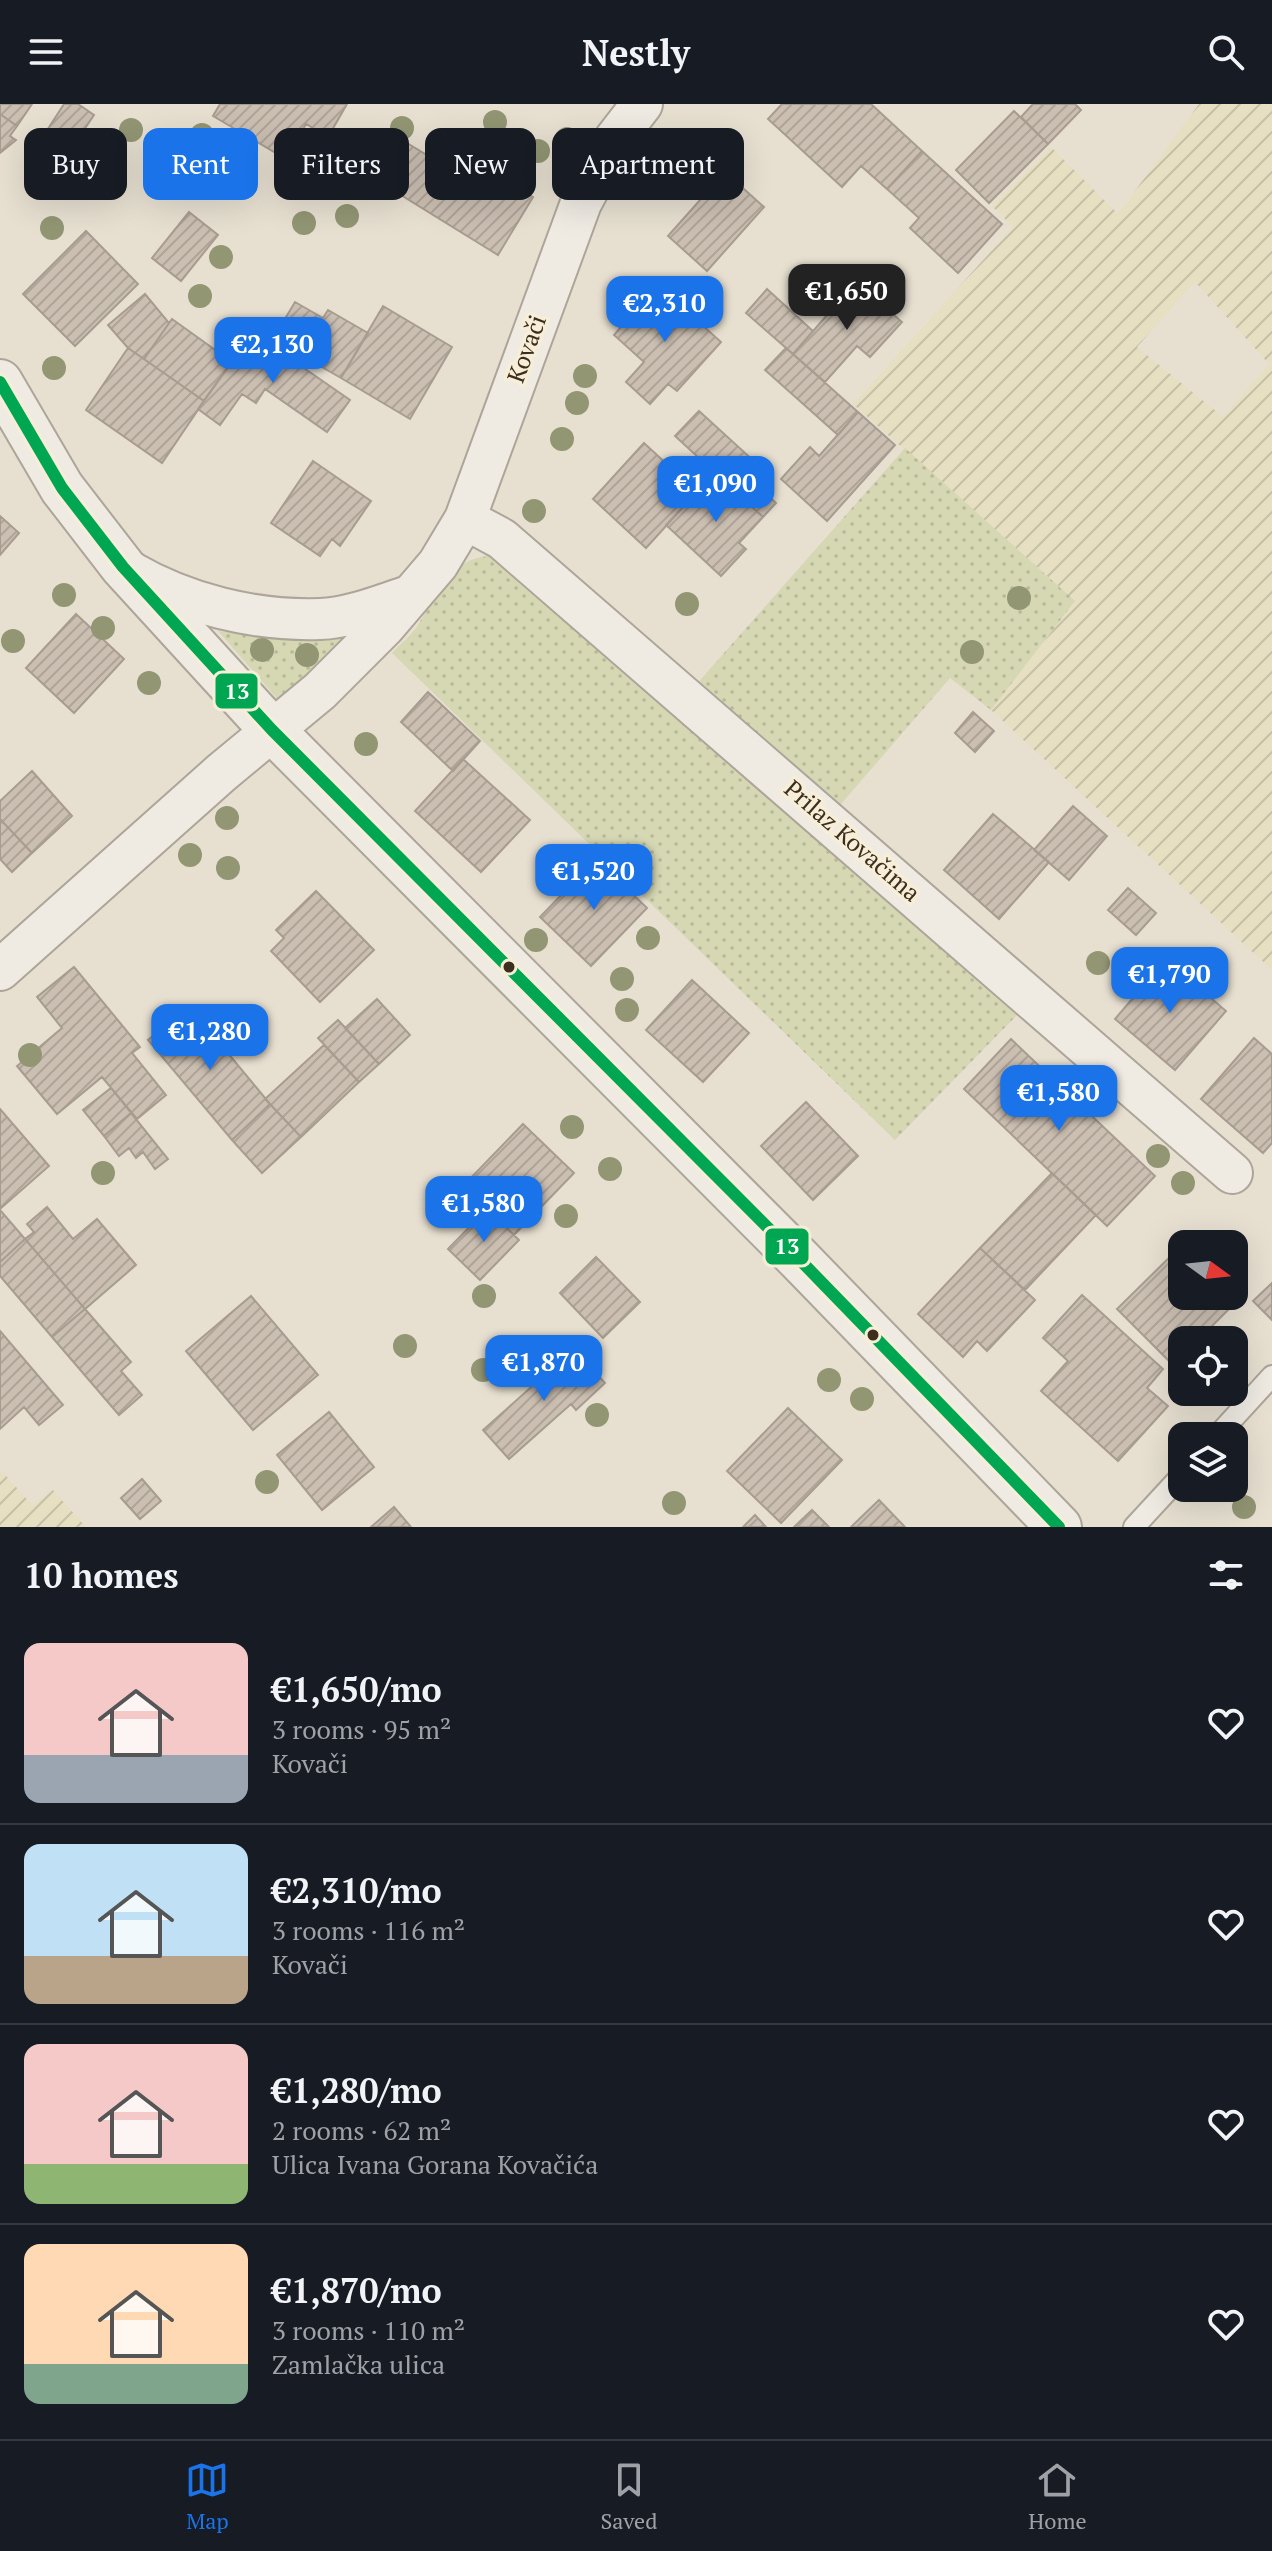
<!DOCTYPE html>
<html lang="en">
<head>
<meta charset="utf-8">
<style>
	body { margin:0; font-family:"PT Serif",serif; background:#242831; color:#f1f3f6; height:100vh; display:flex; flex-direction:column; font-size:30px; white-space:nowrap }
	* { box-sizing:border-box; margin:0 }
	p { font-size:26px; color:#9ea1a6 }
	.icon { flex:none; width:44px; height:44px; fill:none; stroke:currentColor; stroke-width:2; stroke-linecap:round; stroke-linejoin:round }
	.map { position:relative; height:1423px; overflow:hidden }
	.sheet { display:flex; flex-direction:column; background:#171b24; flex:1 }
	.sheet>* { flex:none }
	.banner { position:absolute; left:24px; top:24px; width:800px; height:72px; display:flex; gap:16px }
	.needle { width:52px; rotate:105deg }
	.controls { position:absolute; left:1168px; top:1126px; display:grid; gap:16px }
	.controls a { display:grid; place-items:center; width:80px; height:80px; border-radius:16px; background:#171b24; box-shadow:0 8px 32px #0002; font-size:40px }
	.price { position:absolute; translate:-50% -68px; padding:0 18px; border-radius:16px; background:#1a73e8; color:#fff; font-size:26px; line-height:52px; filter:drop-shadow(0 2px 4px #0008) }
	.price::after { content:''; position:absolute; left:50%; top:48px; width:24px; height:18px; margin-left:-12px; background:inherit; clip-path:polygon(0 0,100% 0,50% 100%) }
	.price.current { background:#222; color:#fff }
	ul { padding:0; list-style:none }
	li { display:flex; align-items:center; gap:24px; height:200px; padding:0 24px }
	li+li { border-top:2px solid #363941 }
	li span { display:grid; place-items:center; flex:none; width:224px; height:160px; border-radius:16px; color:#555 }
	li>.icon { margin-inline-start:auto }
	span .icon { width:96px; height:96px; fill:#fffc; stroke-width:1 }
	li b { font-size:34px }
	h2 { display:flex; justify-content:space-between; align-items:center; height:96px; padding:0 24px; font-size:34px }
	.chip { padding:0 28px; border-radius:16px; background:#171b24; box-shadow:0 8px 32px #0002; font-size:28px; line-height:72px }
	.chip.current { background:#1a73e8; color:#fff }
	header { display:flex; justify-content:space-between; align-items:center; height:104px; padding:0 24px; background:#171b24; font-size:36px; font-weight:700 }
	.tabs { display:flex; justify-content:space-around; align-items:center; height:112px; border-top:2px solid #363941; background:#171b24; font-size:22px; color:#9ea1a6 }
	.tabs a { display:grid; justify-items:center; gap:4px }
	.tabs .current { color:#1a73e8 }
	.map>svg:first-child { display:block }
</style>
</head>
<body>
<header><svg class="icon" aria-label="menu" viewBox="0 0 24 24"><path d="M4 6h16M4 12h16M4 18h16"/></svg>Nestly<svg class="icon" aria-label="search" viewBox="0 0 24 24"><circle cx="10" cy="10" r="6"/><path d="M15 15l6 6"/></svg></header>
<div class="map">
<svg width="1272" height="1423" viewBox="0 0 1272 1423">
	<defs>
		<pattern id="farmland-furrows" width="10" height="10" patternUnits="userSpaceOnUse" patternTransform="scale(2)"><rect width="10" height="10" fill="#e6dfc2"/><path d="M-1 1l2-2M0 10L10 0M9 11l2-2" fill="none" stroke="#c6c0a6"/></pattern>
		<pattern id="grass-dots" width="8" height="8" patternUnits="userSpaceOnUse" patternTransform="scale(2)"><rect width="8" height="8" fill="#d6d7b3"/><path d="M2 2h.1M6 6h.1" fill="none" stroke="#b9b99a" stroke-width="1.8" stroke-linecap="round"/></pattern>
		<pattern id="building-hatch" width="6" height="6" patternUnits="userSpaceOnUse" patternTransform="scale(2)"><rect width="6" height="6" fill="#cbbfb2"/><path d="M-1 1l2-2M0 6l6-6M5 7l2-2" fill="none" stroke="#afa499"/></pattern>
	</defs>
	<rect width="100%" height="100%" fill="#e7e0d1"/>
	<path fill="url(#farmland-furrows)" fill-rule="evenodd" d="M1199 0H1272V866L991 606 1075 497 853 300 1013 123 992 102 1051 43 1118 110ZM1195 178 1269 260 1223 313 1137 243Z
		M0 1365 33 1402 53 1386 86 1423H0Z"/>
	<path fill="url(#grass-dots)" d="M905 344 1075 497 991 606 950 574 835 707 694 583Z
		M493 451 1020 908 895 1036 392 549C400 540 412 531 418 521 442 485 444 457 493 451Z
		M354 526 280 598 218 527 274 534Z"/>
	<path fill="url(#building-hatch)" stroke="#a89c90" stroke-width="2" d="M0 0H32L17 22 0 10Z
		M64 0H78L94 11 69 48 44 31Z
		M220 0H347L328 33 306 20 286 55 213 12Z
		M782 0H871L922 47 887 85 861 62 842 83 768 15Z
		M1033 0H1075L1081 6 1048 40 1021 13Z
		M1014 7 1048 40 989 99 956 66Z
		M0 10 17 22 10 32 16 36 0 49Z
		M407 39 473 79 483 62 533 93 498 151 383 80Z
		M922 47 1002 120 958 169 910 124 919 114 887 85Z
		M725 68 764 103 707 167 668 132Z
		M189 108 218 131 181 177 152 154Z
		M86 127 138 180 75 242 23 190Z
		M856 178 902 218 870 253 857 242 825 278 793 250Z
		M658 181 721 238 677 287 668 280 650 300 626 278 644 258 614 231Z
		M767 185 813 227 793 250 746 209Z
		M145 190 169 219 144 255 128 244 108 221Z
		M295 198 323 214 328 206 368 229 341 274 273 235Z
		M383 202 452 243 410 315 341 274Z
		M172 215 232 258 204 297 144 255Z
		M252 228 350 296 327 328 265 285 256 299 242 290 220 321 198 305Z
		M128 244 204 297 162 359 86 306Z
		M786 244 858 308 838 331 765 266Z
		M699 307 767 369 756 381 776 399 763 413 675 332Z
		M858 308 895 341 827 417 781 375 810 343 819 352Z
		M644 339 697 388 646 444 593 395Z
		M313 357 371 397 340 442 332 435 320 452 271 419Z
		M715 369 763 413 739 439 746 445 721 472 666 421Z
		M0 412 19 429 0 451Z
		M76 510 124 555 74 609 26 564Z
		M428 588 480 637 453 667 401 618Z
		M973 608 994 627 975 648 955 629Z
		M463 655 530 716 481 768 415 707Z
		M32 667 72 712 32 749 0 715V697Z
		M1073 702 1107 732 1069 776 1034 746Z
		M993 710 1049 758 999 815 944 766Z
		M0 715 32 749 12 768 0 755Z
		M596 755 647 804 591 862 540 813Z
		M1128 784 1156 809 1136 831 1108 806Z
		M316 787 374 846 320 898 271 847 284 834 276 826Z
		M1166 855 1226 907 1175 966 1115 915Z
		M74 863 140 943 132 949 166 991 137 1015 102 973 57 1010 17 962 62 924 37 893Z
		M692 876 749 929 703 978 646 926Z
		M377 895 410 931 379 960 345 924Z
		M189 902 270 1000 232 1036 148 936Z
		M338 916 379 960 359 978 318 934Z
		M1254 934 1272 950V1039L1263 1049 1201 995Z
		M1011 935 1155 1072 1107 1122 964 985Z
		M324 941 359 978 301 1033 265 995Z
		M111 984 131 1009 104 1032 83 1006Z
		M806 998 858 1052 813 1096 761 1042Z
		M270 1000 301 1033 262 1069 232 1036Z
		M0 1005 49 1062 0 1105Z
		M131 1009 168 1055 155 1065 143 1048 136 1054 129 1044 119 1052 104 1032Z
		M523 1020 574 1069 514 1131 463 1082Z
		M1052 1069 1096 1111 1025 1186 980 1144Z
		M47 1103 73 1135 97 1115 136 1161 85 1205 25 1135 34 1128 27 1120Z
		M487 1105 519 1136 480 1176 448 1145Z
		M0 1106 25 1135 0 1158Z
		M25 1135 85 1205 52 1233 0 1172V1158Z
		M1182 1141V1192H1234V1190L1239 1195 1198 1236H1182V1252L1173 1261 1117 1205Z
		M980 1144 1035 1196 987 1247 977 1237 963 1253 918 1210Z
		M596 1153 640 1198 603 1234 560 1189Z
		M1272 1179V1216L1253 1197Z
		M1082 1191 1163 1265 1147 1284 1168 1302 1118 1357 1041 1287 1068 1257 1043 1234Z
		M251 1192 318 1271 253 1326 186 1247Z
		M85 1205 131 1258 121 1267 142 1291 119 1311 52 1233Z
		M0 1227 63 1301 39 1321 24 1303 0 1325Z
		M574 1245 605 1279 576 1306 571 1300 509 1355 483 1326Z
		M788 1304 842 1356 781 1419 727 1367Z
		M329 1308 374 1363 322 1406 277 1351Z
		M142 1375 161 1397 140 1415 121 1394Z
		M879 1396 905 1423H851Z
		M394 1403 411 1423H371Z
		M812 1406 829 1423H794Z
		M755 1411 766 1423H743Z"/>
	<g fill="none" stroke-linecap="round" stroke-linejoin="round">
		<defs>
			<path id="service" d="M1217 1332 1272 1272
				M1134 1423 1182 1371"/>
			<path id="minor" d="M465 415 502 435 1232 1069
				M129 467C186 500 253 517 320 515 350 514 381 501 409 492
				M0 866 221 669 320 587 385 522 438 460 465 415 581 99 615 35 642 0"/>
			<path id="tertiary" d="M0 278 62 384 123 463 272 626 800 1156 1059 1423"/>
		</defs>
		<use href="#service" stroke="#ada599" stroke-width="24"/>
		<use href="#minor" stroke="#ada599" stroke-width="44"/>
		<use href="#tertiary" stroke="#ada599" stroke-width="48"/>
		<use href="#service" stroke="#efebe3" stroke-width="20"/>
		<use href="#minor" stroke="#efebe3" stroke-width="40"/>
		<use href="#tertiary" stroke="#efebe3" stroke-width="44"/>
		<defs>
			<path id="bus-1" d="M0 278 62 384 123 463 272 626 800 1156 1059 1423"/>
		</defs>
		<use href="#bus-1" stroke="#f7eed8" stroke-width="18"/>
		<use href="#bus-1" stroke="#00a651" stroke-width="12"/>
	</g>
	<g fill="#929673">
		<circle cx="495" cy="18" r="12"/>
		<circle cx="402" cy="24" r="12"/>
		<circle cx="131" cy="26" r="12"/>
		<circle cx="202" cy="31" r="12"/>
		<circle cx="567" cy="35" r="12"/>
		<circle cx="443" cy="43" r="12"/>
		<circle cx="538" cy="47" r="12"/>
		<circle cx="90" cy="53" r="12"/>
		<circle cx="214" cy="66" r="12"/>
		<circle cx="347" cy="112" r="12"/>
		<circle cx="304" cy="119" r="12"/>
		<circle cx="52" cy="124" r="12"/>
		<circle cx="221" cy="153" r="12"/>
		<circle cx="200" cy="192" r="12"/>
		<circle cx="54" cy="264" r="12"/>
		<circle cx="585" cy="272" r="12"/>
		<circle cx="577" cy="299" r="12"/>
		<circle cx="562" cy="335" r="12"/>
		<circle cx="534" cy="407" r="12"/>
		<circle cx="64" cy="491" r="12"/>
		<circle cx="1019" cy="494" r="12"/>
		<circle cx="687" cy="500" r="12"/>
		<circle cx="103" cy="524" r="12"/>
		<circle cx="13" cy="537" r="12"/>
		<circle cx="262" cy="546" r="12"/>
		<circle cx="972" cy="548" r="12"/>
		<circle cx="307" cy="551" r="12"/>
		<circle cx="149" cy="579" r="12"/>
		<circle cx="366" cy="640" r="12"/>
		<circle cx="227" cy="714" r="12"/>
		<circle cx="190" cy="751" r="12"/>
		<circle cx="228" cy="764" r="12"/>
		<circle cx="648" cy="834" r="12"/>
		<circle cx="536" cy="836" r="12"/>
		<circle cx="1098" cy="859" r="12"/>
		<circle cx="622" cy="875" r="12"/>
		<circle cx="627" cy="906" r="12"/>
		<circle cx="30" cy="951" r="12"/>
		<circle cx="572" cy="1023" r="12"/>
		<circle cx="1158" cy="1052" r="12"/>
		<circle cx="610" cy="1065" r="12"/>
		<circle cx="103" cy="1069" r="12"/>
		<circle cx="1183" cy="1079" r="12"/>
		<circle cx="566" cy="1112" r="12"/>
		<circle cx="484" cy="1192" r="12"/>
		<circle cx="405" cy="1242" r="12"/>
		<circle cx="483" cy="1266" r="12"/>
		<circle cx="829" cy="1276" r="12"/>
		<circle cx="862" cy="1295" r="12"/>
		<circle cx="597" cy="1311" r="12"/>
		<circle cx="267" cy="1378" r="12"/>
		<circle cx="674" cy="1399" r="12"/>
		<circle cx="1244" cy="1403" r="12"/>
	</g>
	<g fill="#3d2e20" stroke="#f7eed8" stroke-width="3">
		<circle cx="509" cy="863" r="7"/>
		<circle cx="873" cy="1231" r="7"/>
	</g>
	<g text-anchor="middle" stroke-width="7" stroke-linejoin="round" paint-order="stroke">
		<g font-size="24" fill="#3d2e20" stroke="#f7eed8">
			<text transform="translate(527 245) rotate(-70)" y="8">Kovači</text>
			<text transform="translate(852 737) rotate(41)" y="8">Prilaz Kovačima</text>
		</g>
	</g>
	<g stroke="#f7eed8" stroke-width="3">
		<rect x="214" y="568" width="45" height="38" rx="8" fill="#00a651"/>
		<rect x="764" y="1123" width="46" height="39" rx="8" fill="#00a651"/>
	</g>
	<g font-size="22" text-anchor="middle" font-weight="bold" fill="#fff">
		<text x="237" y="595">13</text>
		<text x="787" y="1150">13</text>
	</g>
</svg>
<div class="controls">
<a><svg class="needle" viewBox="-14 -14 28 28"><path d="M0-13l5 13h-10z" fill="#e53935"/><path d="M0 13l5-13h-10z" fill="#9ea1a6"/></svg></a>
<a><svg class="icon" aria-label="locate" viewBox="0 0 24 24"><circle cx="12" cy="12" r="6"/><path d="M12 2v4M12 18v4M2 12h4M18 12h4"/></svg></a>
<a><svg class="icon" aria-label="layers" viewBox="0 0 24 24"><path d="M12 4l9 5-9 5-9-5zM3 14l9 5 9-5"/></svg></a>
</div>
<b class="price current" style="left:847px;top:228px">€1,650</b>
<b class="price" style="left:665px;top:240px">€2,310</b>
<b class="price" style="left:273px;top:281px">€2,130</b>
<b class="price" style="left:716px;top:420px">€1,090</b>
<b class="price" style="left:594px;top:808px">€1,520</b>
<b class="price" style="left:1170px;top:911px">€1,790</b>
<b class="price" style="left:210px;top:968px">€1,280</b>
<b class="price" style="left:1059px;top:1029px">€1,580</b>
<b class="price" style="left:484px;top:1140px">€1,580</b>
<b class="price" style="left:544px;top:1299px">€1,870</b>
<div class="banner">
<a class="chip">Buy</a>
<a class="chip current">Rent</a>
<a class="chip">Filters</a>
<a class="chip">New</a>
<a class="chip">Apartment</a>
</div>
</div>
<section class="sheet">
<h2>10 homes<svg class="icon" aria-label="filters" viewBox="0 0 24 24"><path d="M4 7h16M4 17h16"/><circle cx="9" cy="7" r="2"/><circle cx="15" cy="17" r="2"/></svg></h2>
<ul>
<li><span style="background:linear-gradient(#f6c9c9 70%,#9aa5b1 0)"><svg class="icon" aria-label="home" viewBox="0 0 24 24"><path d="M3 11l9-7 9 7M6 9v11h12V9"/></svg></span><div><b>€1,650/mo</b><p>3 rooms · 95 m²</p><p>Kovači</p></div><svg class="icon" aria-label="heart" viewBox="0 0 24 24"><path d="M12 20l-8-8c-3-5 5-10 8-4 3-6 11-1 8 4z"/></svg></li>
<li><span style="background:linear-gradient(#bfe0f5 70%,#b9a48a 0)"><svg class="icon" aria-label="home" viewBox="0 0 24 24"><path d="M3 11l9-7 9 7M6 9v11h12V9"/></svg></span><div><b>€2,310/mo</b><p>3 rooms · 116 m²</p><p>Kovači</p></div><svg class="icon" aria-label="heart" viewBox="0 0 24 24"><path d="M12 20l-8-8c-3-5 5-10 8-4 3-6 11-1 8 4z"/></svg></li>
<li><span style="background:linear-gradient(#f6c9c9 75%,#8fb573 0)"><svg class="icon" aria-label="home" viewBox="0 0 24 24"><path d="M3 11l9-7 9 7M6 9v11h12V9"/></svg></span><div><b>€1,280/mo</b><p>2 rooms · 62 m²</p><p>Ulica Ivana Gorana Kovačića</p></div><svg class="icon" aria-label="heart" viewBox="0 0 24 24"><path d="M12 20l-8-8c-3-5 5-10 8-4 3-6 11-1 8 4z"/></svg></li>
<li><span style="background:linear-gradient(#ffd9b3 75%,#7fa58c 0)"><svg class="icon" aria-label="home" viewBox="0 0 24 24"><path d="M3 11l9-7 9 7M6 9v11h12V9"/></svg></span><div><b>€1,870/mo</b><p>3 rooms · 110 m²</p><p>Zamlačka ulica</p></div><svg class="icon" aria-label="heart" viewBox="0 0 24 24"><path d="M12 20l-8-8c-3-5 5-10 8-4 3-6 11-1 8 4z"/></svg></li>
</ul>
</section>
<nav class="tabs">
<a class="current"><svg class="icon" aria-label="map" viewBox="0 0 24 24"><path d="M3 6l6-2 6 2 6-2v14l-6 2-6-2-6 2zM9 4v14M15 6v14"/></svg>Map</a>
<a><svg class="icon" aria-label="saved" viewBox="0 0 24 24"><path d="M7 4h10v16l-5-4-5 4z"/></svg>Saved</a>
<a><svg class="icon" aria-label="home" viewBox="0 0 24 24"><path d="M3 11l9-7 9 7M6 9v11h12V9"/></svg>Home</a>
</nav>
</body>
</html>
